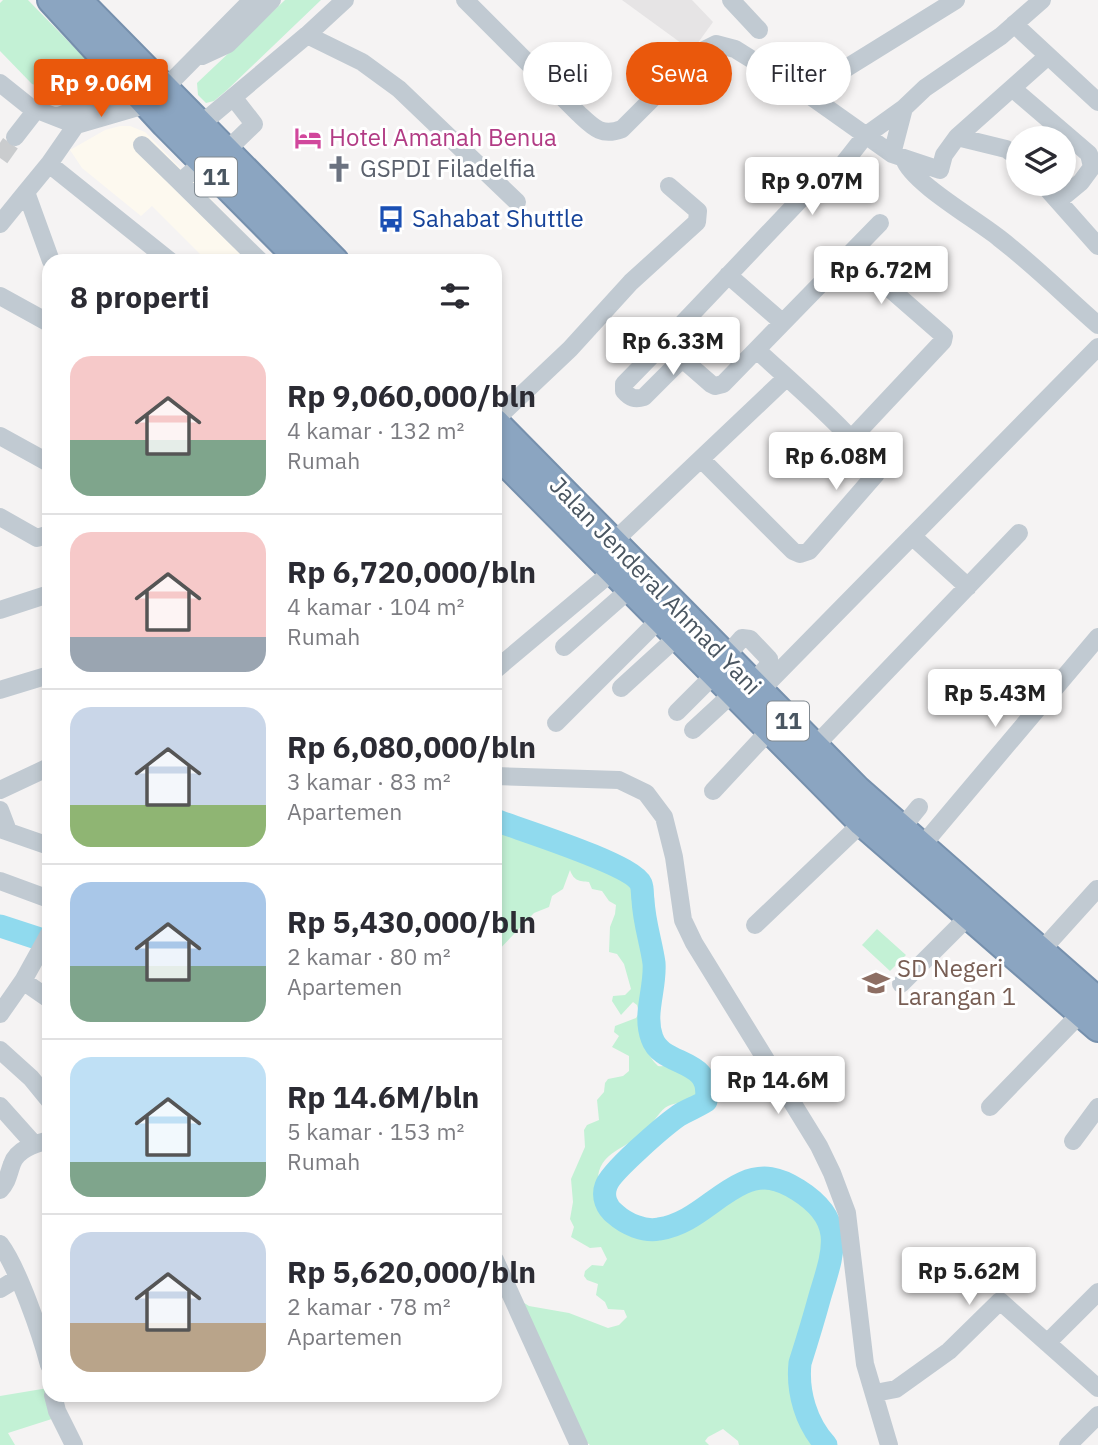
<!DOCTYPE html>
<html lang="id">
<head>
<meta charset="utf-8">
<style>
	body { margin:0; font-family:"IBM Plex Sans",sans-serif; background:#f7f7f7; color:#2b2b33; height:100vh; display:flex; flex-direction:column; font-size:26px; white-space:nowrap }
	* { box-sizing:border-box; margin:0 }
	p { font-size:23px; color:#7c7c81 }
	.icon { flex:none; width:38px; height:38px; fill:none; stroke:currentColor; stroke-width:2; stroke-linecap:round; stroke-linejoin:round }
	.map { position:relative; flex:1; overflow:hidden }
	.sheet { position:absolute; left:42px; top:254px; width:460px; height:1148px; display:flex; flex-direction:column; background:#fff; border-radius:21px; box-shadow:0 4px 10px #0003 }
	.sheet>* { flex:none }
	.banner { position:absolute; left:523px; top:42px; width:469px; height:63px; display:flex; gap:14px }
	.buttons { position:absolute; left:1006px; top:126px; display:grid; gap:14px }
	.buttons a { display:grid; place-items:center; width:70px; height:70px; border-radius:50%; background:#fff; box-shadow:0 4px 10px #0003; font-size:35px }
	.price { position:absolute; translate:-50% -60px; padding:0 16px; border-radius:7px; background:#fff; color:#222; font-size:23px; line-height:46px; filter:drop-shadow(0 2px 4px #0008) }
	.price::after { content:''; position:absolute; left:50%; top:42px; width:21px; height:16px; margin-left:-10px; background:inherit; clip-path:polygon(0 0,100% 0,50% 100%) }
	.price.active { background:#ea580c; color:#fff }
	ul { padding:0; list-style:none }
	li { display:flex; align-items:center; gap:21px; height:175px; padding:0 28px }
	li+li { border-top:2px solid #e1e1e2 }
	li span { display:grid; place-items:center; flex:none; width:196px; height:140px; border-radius:21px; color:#555 }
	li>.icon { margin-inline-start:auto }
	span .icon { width:84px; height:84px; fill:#fffc; stroke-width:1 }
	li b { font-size:30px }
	h2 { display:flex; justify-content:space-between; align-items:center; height:84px; padding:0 28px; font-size:30px }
	.chip { padding:0 24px; border-radius:32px; background:#fff; box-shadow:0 4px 10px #0003; font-size:24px; line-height:63px }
	.chip.active { background:#ea580c; color:#fff }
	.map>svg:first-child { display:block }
</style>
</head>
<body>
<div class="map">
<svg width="1098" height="1445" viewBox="0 0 1098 1445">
	<rect width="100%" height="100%" fill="#f5f3f3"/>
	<path fill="#fdf9ef" d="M120 126H130L145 132 272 261H207L152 206 141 216 82 168 70 150 105 130Z"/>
	<path fill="#e6e4e5" d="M622 0H692L713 22 692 51Z"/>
	<path fill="#c3f1d5" d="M3 0H28L107 81 75 96 32 84 0 51V3Z
		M285 0H321L227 90 214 101 206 103 198 95 197 83Z
		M495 828C503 831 511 836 520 839 551 849 609 858 633 882 644 893 640 915 640 929 641 941 650 952 650 965 650 996 631 1042 658 1066 664 1067 670 1065 676 1065 690 1067 699 1083 703 1095L700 1102C690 1104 678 1101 668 1106 660 1110 654 1122 647 1129 624 1153 589 1151 600 1196 615 1258 682 1228 719 1207 729 1202 739 1189 749 1187 766 1182 786 1194 799 1202 810 1209 823 1221 826 1234 830 1250 824 1266 819 1281 801 1342 768 1386 814 1445H739L738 1441 723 1429 708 1437 705 1441 709 1445H590L586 1442 516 1298 529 1306 569 1313 608 1328 619 1325 627 1317 624 1310 608 1309 605 1302 596 1295 598 1284 587 1280 584 1276 585 1271 592 1265 603 1266 607 1259 601 1247 590 1248 571 1237 574 1227 570 1219 573 1202 571 1179 585 1147 584 1130 587 1125 599 1120 597 1100 604 1092 605 1083 608 1079 623 1076 629 1071V1056L612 1047 619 1036 614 1032 615 1026 636 1018 639 1013 637 1005 633 1002 621 1015 612 1001 613 996 625 995 631 989 624 964 617 954 609 952 610 927 615 914 616 905 609 901 602 891 592 889 589 882C579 881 574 881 570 870L563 889 552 896 549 907 534 913 495 954Z
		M877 929 906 955 890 971 862 945Z
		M48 1388 58 1417 8 1433 15 1445H0V1396Z"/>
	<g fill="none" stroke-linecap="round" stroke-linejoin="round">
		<path stroke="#90daee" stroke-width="23" d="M495 820C521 830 632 864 641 884 643 889 642 895 643 900 644 922 651 942 654 963 656 988 643 1014 652 1038 662 1068 714 1057 706 1101 697 1107 687 1110 678 1116 664 1126 610 1172 606 1186 602 1197 607 1208 615 1214 626 1224 644 1232 659 1229 693 1224 714 1196 743 1183 763 1174 779 1178 798 1190 846 1220 834 1250 820 1296 814 1318 807 1341 800 1363 797 1392 806 1423 826 1445
			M0 926 49 942"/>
		<path stroke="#caccce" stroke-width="18" stroke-dasharray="18 9" stroke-linecap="butt" d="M0 158 15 137"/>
		<defs>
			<path id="highway" d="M51 0 165 124 301 261
				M78 0 335 261
				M495 422 857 789 1098 1001
				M495 452 862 823 1098 1028"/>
		</defs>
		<use href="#highway" stroke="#7690ad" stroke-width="30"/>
		<path stroke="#c1cad2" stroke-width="18" d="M465 0 578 113C593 127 601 137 622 129L698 53 716 44 735 49 806 93 892 154 940 170 944 155 957 137 1006 149 1018 157
			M731 0 759 30
			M1014 24 1098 102
			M307 35 362 62 399 89 517 202
			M202 56 228 44 272 0
			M0 83 30 107 76 125 155 102
			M1012 88 1089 154 1092 167 1081 182 1058 201
			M164 89 252 0
			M806 93 956 0
			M56 117 99 100 142 89
			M76 125 49 164 170 261
			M200 125 307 35 345 0
			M15 137 36 110
			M957 137 1048 56
			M142 145 180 182 202 163
			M226 151 254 124 233 97
			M892 154 904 108
			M904 159C912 183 977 220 999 238 1034 265 1065 296 1098 325
			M49 164 26 192 51 261
			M180 182 260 261
			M829 182 865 136 904 108 925 88 1001 36 1042 0
			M1043 184 1098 246
			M0 224 26 192
			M850 254 944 336 943 341 851 439
			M728 275 782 322
			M0 296 49 323
			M664 343 814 185
			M682 359 644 397C635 400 630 398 624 391V384L664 343 711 384 715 386 723 384 880 223
			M495 420 570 349 631 282 697 222 698 211 669 186
			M0 436 49 463
			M701 459 793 551 800 554 809 551 876 474C871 449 781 373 758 351
			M0 517 37 538 49 534
			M912 536 968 587
			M612 543 786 378
			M0 610 49 594
			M564 647 630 589
			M495 670 613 571
			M621 688 677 637
			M0 690 49 675
			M759 692 1098 347
			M677 712 728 661V654L742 638 750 639 769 659 767 667 754 681
			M556 723 660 619
			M693 730 732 694
			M814 747 1019 533
			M495 776 619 780 646 793 664 817 674 857 683 920 694 943 819 1146 832 1173 847 1213 865 1364 889 1445
			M0 790 49 767
			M713 791 769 731
			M0 810 8 831
			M0 829 49 846
			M901 829 919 807
			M915 854 1098 637
			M0 881 49 899
			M755 925 862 823
			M1041 951 1097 889
			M23 981 49 999
			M901 984 968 917
			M0 1014 23 981 49 934
			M0 1050 31 1078 49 1100
			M0 1106 34 1144
			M990 1107 1081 1013
			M1073 1141 1098 1107
			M0 1190C8 1181 8 1175 12 1164 17 1149 35 1144 49 1140
			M0 1244C18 1268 41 1334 49 1365
			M495 1260 579 1445
			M0 1289 18 1278
			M1047 1343 1098 1292
			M875 1393 896 1389 949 1351 1000 1301 1098 1388
			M53 1395 57 1411 74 1445
			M1068 1445 1098 1415"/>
		<use href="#highway" stroke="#8ba5c1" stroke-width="26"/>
	</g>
	<defs>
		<symbol id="hotel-bare" viewBox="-9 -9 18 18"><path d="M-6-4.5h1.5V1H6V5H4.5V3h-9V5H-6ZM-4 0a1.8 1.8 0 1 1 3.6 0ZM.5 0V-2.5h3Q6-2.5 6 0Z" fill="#d1479c" stroke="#fff" stroke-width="2.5" paint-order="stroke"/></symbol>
		<symbol id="church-bare" viewBox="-9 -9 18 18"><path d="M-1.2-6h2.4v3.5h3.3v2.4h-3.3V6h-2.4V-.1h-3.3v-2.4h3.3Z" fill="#6b7280" stroke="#fff" stroke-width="2.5" paint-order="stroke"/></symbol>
		<symbol id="bus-bare" viewBox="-9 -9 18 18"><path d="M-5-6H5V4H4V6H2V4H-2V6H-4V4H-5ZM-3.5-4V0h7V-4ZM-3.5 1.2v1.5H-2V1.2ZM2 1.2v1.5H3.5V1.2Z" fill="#1a4fb4" stroke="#fff" stroke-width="2.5" paint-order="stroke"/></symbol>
		<symbol id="school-bare" viewBox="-9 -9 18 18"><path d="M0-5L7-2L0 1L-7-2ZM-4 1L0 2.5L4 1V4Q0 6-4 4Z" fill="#8d6e63" stroke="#fff" stroke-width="2.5" paint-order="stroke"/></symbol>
	</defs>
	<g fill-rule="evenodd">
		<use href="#hotel-bare" x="289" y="119" width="38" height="38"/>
		<use href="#church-bare" x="320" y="150" width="38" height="38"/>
		<use href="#bus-bare" x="372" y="200" width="38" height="38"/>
		<use href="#school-bare" x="857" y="964" width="38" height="38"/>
	</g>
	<g text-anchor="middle" stroke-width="6" stroke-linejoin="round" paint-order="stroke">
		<g fill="#fff" stroke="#808990" stroke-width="2">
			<rect x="195" y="157.5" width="42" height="39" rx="5"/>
			<rect x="767" y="701.5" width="42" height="39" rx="5"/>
		</g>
		<g font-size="23" font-weight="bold" fill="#4a5661">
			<text x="216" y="185">11</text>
			<text x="788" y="729">11</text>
		</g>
		<g font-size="24" fill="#b23c85" stroke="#fff" text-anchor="start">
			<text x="329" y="146">Hotel Amanah Benua</text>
		</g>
		<g font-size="24" fill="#5b616d" stroke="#fff" text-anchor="start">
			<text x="360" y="177">GSPDI Filadelfia</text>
		</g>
		<g font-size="24" fill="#164399" stroke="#fff" text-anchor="start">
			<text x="412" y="227">Sahabat Shuttle</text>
		</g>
		<g font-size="24" fill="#4a5661" stroke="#fff">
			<text transform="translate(655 586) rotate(46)" y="8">Jalan Jenderal Ahmad Yani</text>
		</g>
		<g font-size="24" fill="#785e54" stroke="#fff" text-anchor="start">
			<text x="897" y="977">SD Negeri<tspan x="897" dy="28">Larangan 1</tspan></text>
		</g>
	</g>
</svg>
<div class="buttons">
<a><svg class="icon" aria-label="layers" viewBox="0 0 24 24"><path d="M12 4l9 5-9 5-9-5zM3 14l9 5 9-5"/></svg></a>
</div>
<b class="price active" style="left:101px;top:119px">Rp 9.06M</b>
<b class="price" style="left:812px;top:217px">Rp 9.07M</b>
<b class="price" style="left:881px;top:306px">Rp 6.72M</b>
<b class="price" style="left:673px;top:377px">Rp 6.33M</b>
<b class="price" style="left:836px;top:492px">Rp 6.08M</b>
<b class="price" style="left:995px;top:729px">Rp 5.43M</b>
<b class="price" style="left:778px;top:1116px">Rp 14.6M</b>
<b class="price" style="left:969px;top:1307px">Rp 5.62M</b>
<div class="banner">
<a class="chip">Beli</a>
<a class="chip active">Sewa</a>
<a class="chip">Filter</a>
</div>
<section class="sheet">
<h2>8 properti<svg class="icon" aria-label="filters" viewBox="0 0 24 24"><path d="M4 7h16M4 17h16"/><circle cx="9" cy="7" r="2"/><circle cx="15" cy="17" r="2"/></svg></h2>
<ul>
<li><span style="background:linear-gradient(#f6c9c9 60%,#7fa58c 0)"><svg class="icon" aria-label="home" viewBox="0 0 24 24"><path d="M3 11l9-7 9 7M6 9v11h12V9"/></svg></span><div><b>Rp 9,060,000/bln</b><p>4 kamar · 132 m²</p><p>Rumah</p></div></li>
<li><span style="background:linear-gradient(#f6c9c9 75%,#9aa5b1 0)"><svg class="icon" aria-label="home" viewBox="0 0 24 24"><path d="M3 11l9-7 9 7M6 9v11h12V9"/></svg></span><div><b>Rp 6,720,000/bln</b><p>4 kamar · 104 m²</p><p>Rumah</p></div></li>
<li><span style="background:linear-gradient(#c9d6e8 70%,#8fb573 0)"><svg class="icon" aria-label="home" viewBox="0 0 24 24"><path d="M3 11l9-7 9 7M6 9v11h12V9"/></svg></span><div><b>Rp 6,080,000/bln</b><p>3 kamar · 83 m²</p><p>Apartemen</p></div></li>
<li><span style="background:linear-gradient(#a9c7e8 60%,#7fa58c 0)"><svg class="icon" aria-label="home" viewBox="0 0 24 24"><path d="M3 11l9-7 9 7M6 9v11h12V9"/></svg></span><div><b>Rp 5,430,000/bln</b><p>2 kamar · 80 m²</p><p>Apartemen</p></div></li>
<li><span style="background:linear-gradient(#bfe0f5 75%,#7fa58c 0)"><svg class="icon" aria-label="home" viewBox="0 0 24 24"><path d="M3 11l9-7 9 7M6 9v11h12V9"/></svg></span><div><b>Rp 14.6M/bln</b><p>5 kamar · 153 m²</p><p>Rumah</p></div></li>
<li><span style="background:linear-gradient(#c9d6e8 65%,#b9a48a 0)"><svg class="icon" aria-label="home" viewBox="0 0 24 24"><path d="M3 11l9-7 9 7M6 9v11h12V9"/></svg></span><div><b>Rp 5,620,000/bln</b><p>2 kamar · 78 m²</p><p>Apartemen</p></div></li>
</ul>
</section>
</div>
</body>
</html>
